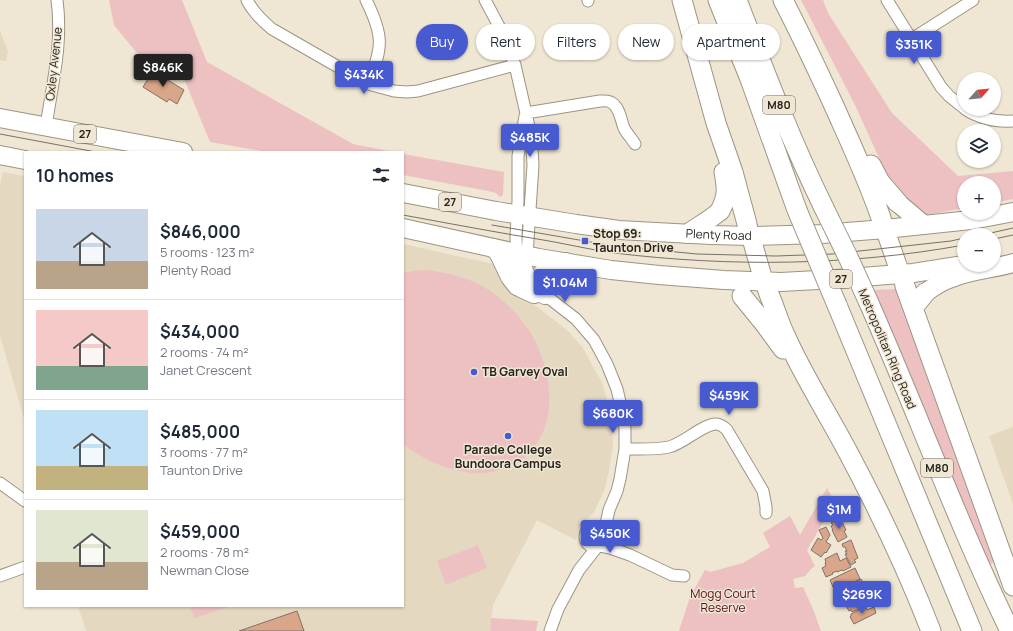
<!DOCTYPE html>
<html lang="en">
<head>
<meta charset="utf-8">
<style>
	body { margin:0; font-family:Manrope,sans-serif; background:#f2f2f3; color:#1f2937; height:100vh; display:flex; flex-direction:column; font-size:15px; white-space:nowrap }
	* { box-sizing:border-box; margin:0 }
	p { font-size:13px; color:#747a83 }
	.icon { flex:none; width:22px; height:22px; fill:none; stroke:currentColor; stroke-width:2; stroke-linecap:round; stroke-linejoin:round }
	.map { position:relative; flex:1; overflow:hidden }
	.drawer { position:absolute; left:24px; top:151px; width:380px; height:456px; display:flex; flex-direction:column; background:#fff; border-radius:0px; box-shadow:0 1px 3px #0004 }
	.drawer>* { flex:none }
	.hud { position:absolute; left:416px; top:24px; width:380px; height:36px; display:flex; gap:8px }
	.needle { width:26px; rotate:63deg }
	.controls { position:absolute; left:957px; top:72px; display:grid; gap:8px }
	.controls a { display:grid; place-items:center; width:44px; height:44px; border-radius:50%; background:#fff; box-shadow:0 1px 3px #0004; font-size:20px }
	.price { position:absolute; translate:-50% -34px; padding:0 9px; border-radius:4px; background:#485acf; color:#fff; font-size:13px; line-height:26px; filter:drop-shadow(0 1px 2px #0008) }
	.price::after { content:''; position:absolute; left:50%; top:24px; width:12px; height:9px; margin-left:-6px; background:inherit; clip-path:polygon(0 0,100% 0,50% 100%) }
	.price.current { background:#222; color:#fff }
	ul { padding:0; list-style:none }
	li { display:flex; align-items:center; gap:12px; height:100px; padding:0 12px }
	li+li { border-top:1px solid #e0e1e3 }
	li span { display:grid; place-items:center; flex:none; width:112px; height:80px; border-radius:0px; color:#555 }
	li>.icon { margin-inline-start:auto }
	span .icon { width:48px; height:48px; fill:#fffc; stroke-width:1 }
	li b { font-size:17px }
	h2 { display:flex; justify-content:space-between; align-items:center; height:48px; padding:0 12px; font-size:17px }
	.tag { padding:0 14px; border-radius:18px; background:#fff; box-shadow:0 1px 3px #0004; font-size:14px; line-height:36px }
	.tag.current { background:#485acf; color:#fff }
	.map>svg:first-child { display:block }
</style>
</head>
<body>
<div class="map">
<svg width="1013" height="631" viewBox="0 0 1013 631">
	<rect width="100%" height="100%" fill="#efe6d3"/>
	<path fill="#e4d8c0" d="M0 31 8 52 6 61 0 60Z
		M3 172 25 176V422L0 336V186Z
		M403 244 493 264 499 268 514 289 567 330 583 348 602 383 609 406 612 426 613 446 609 471 604 491 594 512 578 529 576 540 537 520 493 605 490 631H86L78 606H403Z
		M1013 427V504L989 436Z"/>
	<path fill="#edc1c2" d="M109 0H182L207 62 353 144 394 152H268L210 142 185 81 136 52 114 25Z
		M801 0H823L828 13 892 113 958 176 1013 171V199L994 203V183H964V208L927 215 894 191 855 105Z
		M403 154 504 172 503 195 500 197 496 193 488 191 403 175Z
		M425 270C448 272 474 279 493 293 505 302 517 313 525 325 530 330 533 337 536 343 554 381 558 432 521 460 506 470 490 474 472 473 447 470 423 460 403 444V273L413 271Z
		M900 289 998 561 990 564 948 471 873 290Z
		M827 488 835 502 807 550 815 566 811 569 805 576 793 579 795 588 803 587 813 609 821 631H679L690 597 705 570 710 572 743 563 770 547 763 533 790 516 800 535Z
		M478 545 487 568 446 585 437 561Z
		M190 606H232L194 618Z
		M491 618 538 621 536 631H490Z"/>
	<path fill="#d9a689" stroke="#837168" d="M153 71 184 90 177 104 169 99 167 102 143 87Z
		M839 517 840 520H841L846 530 844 531 847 537 838 542 832 530H833L831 526 833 525 831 523 834 521 833 520Z
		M826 527 830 535 826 542 831 545 826 553 825 552 821 557 811 550 818 538 821 540 823 538 819 530Z
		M851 540 858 558 854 560 856 562 851 565 845 554H847L845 551H847L845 547H843L842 544Z
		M837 553 840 561 846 558 851 567 843 571 842 570 837 572V571L832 573 833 574 826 577 822 568 826 566 825 563H826L825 559Z
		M855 568 860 579 837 590 835 586 833 587 830 580Z
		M861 579 867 589 842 602 839 595 840 594 838 590Z
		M866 595 870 604 852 612 851 610 849 611 845 604Z
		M866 607 867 610 874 607 876 613 854 624 850 617 851 616V614Z
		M297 611 304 631H239Z"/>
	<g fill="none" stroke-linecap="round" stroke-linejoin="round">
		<defs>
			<path id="minor" d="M247 0C253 12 261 20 272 29L368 84 394 91 407 92 418 91 515 65
				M366 0C384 36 383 47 368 84
				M485 0 501 30 515 65 530 131 532 149 533 165 527 255 526 266 528 272 532 282 545 295 576 319 594 340 607 364 617 389 623 415 625 429V449L620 479 617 491 609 510 604 533
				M588 0V1
				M887 0 941 87 949 96 964 108
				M912 39 973 0
				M965 109C980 119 996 122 1013 121
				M526 113 600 101C604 101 609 100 612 103 620 108 621 121 624 128 627 134 632 139 635 144
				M525 116 518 156V201L516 236 517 268 519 275 526 285
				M46 127C52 84 63 44 57 0
				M625 449C639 449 655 450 669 447 683 444 703 424 716 424 721 424 724 427 727 430L763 491 766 507V513
				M0 483 25 501
				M585 537a10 10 0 1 1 20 0a10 10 0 1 1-20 0Z
				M600 546 613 549 630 555 672 575 684 576
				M0 576 25 567
				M550 631 558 609 579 570 597 547"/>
			<g id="trunk">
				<path d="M0 118 183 152"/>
				<path d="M0 155 25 160"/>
				<path id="s1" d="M403 193 496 211 576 224 619 230 711 235 751 236 822 234 885 229 971 220 988 217 1013 212"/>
				<path d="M898 203 924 225"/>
				<path d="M881 218 897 264 905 285"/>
				<path d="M747 225C755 247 759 270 768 292"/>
				<path d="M403 228 539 258 611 270 659 275 724 280 781 282 836 279 913 273 964 265"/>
				<path d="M687 234C698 226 710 220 720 211"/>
				<path d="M493 248 498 252 510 277 517 286 521 288 534 294"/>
				<path d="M925 293C933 287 942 281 952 278 971 270 993 269 1013 263"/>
				<path d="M545 295C541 286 536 274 548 270 551 269 554 269 558 267 560 266 563 264 566 262"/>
			</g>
			<path id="motorway" d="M682 0 716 123 733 172 747 224
				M718 0 750 79 797 210
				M737 0C764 70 791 141 824 208
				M783 0C801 35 818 71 835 108 851 144 868 180 881 218
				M871 165 880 182 898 203
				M720 211C728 196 727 188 724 172
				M905 286 1013 586
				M769 294C775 308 779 323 786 337 802 373 823 406 842 441 875 502 906 566 931 631
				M742 296 764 323 783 349
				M869 303C917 412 958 524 1010 631
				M837 305 972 631
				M913 308 925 293"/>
		</defs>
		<use href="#minor" stroke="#9d9583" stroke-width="13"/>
		<use href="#trunk" stroke="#9d9583" stroke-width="20"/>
		<use href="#motorway" stroke="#9d9583" stroke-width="21"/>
		<use href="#minor" stroke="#fff" stroke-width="11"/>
		<use href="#trunk" stroke="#fff" stroke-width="18"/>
		<use href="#motorway" stroke="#fff" stroke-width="19"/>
		<path stroke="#787266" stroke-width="1" d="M0 134 96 152
			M403 215C452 224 500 233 549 241 571 245 593 250 614 253 730 267 849 266 964 245
			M492 225 614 246 697 254 776 256 832 254 951 241 964 238
			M982 235 1013 228
			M994 239 1013 235"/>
		<defs>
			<path id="motorway-bridge" d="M824 208 848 257 869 303
				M797 210 837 305"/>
		</defs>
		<use href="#motorway-bridge" stroke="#9d9583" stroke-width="21" stroke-linecap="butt"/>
		<use href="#motorway-bridge" stroke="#fff" stroke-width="19"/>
	</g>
	<g fill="#485acf" stroke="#efe6d3" stroke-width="1.5">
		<rect x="581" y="237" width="8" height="8" rx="2"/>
		<circle cx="474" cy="372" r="4"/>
		<circle cx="508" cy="436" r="4"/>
	</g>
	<g text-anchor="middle" stroke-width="3" stroke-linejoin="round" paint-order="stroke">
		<g fill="#efe6d3" stroke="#645e54" stroke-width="1">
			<rect x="763" y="96" width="32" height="18" rx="3"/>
			<rect x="74" y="125" width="22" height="18" rx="3"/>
			<rect x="439" y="193" width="22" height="18" rx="3"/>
			<rect x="830" y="270" width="22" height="18" rx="3"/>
			<rect x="921" y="459" width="32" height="18" rx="3"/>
		</g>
		<g font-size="11" font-weight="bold" fill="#28241e">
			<text x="779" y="109">M80</text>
			<text x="85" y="138">27</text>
			<text x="450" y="206">27</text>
			<text x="841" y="283">27</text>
			<text x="937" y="472">M80</text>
		</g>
		<g font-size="12" fill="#28241e" stroke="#efe6d3">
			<text transform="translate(54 64) rotate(-84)" y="4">Oxley Avenue</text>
			<text dy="4" stroke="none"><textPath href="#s1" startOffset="319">Plenty Road</textPath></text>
			<text transform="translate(887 349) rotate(67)" y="4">Metropolitan Ring Road</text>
		</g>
		<g font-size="12" font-weight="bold" fill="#28241e" stroke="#efe6d3" text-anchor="start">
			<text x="593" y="238">Stop 69:<tspan x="593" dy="14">Taunton Drive</tspan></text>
			<text x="482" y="376">TB Garvey Oval</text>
			<text x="508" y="454" text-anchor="middle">Parade College<tspan x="508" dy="14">Bundoora Campus</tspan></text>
		</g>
		<g font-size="12" fill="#560e1b" stroke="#efe6d3">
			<text x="723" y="598">Mogg Court<tspan x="723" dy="14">Reserve</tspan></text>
		</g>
	</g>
</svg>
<div class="controls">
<a><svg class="needle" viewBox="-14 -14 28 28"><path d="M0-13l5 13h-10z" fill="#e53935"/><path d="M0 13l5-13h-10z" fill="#747a83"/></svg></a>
<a><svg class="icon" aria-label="layers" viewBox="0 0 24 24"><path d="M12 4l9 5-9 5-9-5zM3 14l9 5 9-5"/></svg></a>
<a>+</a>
<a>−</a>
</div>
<b class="price" style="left:914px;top:65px">$351K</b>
<b class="price current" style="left:163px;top:88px">$846K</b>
<b class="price" style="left:364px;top:95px">$434K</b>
<b class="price" style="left:530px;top:158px">$485K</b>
<b class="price" style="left:565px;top:303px">$1.04M</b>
<b class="price" style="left:729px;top:416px">$459K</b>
<b class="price" style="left:613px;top:434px">$680K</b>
<b class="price" style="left:839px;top:530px">$1M</b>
<b class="price" style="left:610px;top:554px">$450K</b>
<b class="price" style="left:862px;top:615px">$269K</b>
<div class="hud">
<a class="tag current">Buy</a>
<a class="tag">Rent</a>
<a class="tag">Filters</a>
<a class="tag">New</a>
<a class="tag">Apartment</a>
</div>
<section class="drawer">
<h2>10 homes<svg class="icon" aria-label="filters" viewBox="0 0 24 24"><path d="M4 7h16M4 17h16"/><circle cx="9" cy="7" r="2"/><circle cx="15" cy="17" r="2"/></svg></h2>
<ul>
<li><span style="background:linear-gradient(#c9d6e8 65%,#b9a48a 0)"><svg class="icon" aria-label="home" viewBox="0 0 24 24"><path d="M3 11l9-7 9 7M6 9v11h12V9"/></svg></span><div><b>$846,000</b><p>5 rooms · 123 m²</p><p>Plenty Road</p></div></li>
<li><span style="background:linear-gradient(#f6c9c9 70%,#7fa58c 0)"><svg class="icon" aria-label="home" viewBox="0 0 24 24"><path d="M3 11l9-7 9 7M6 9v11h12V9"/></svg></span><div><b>$434,000</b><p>2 rooms · 74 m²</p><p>Janet Crescent</p></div></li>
<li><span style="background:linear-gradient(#bfe0f5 70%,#c2b280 0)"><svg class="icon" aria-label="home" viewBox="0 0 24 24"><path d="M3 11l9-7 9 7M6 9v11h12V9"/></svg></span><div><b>$485,000</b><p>3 rooms · 77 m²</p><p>Taunton Drive</p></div></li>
<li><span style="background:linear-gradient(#dfe7d0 65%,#b9a48a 0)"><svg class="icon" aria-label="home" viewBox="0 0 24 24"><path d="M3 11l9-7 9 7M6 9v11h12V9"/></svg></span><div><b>$459,000</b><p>2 rooms · 78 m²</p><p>Newman Close</p></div></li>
</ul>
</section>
</div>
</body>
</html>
